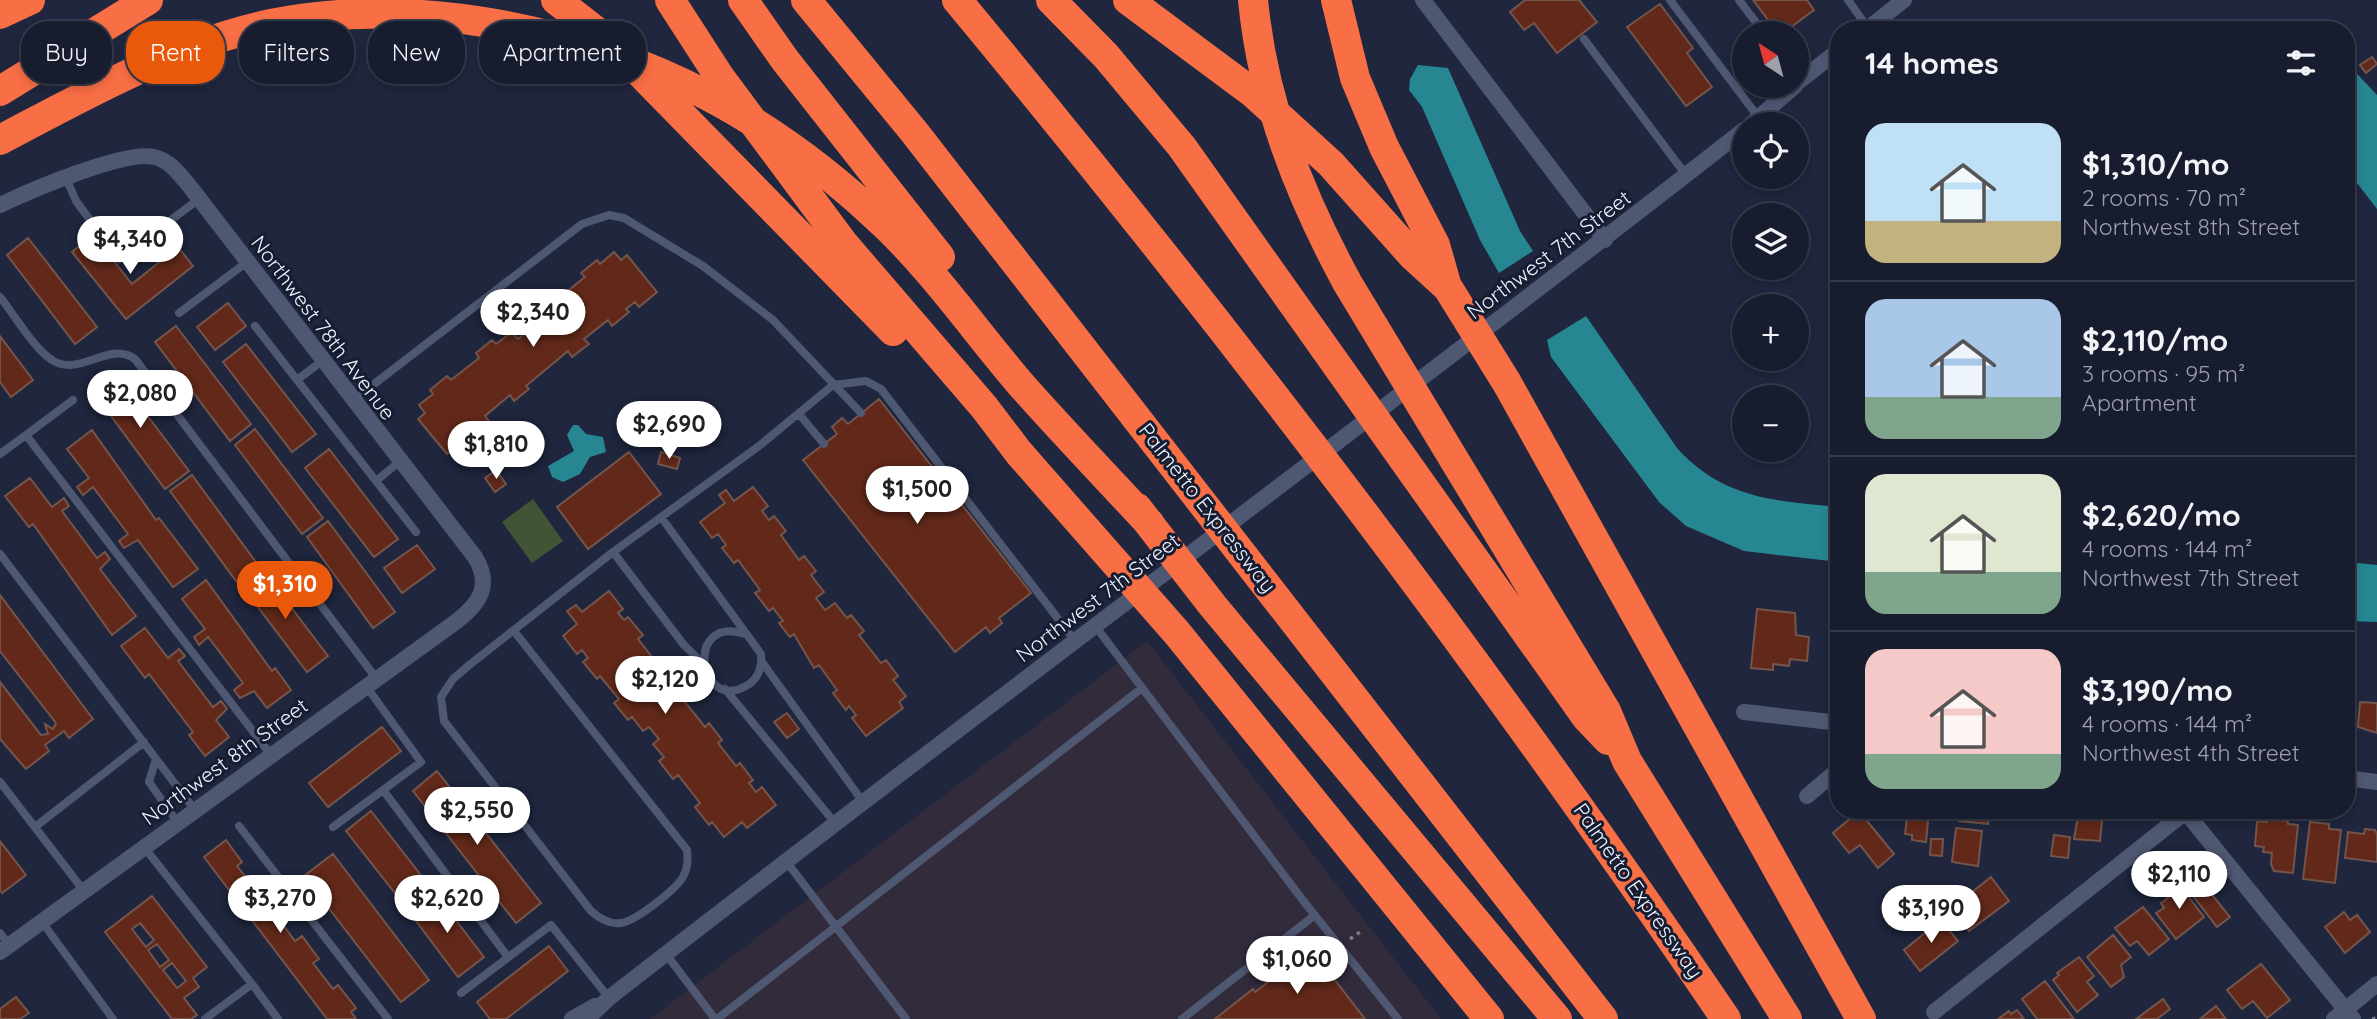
<!DOCTYPE html>
<html lang="en">
<head>
<meta charset="utf-8">
<style>
	body { margin:0; font-family:Quicksand,sans-serif; background:#24293a; color:#f1f3f6; height:100vh; display:flex; flex-direction:column; font-size:26px; white-space:nowrap }
	* { box-sizing:border-box; margin:0 }
	p { font-size:23px; color:#9ea1aa }
	.icon { flex:none; width:38px; height:38px; fill:none; stroke:currentColor; stroke-width:2; stroke-linecap:round; stroke-linejoin:round }
	.map { position:relative; flex:1; overflow:hidden }
	.panel { position:absolute; left:1830px; top:21px; width:525px; height:798px; display:flex; flex-direction:column; background:#171c2e; border-radius:28px; box-shadow:0 4px 10px #0003,0 0 0 2px #363a4a }
	.panel>* { flex:none }
	.top-card { position:absolute; left:21px; top:21px; width:665px; height:63px; display:flex; gap:14px }
	.needle { width:46px; rotate:324deg }
	.controls { position:absolute; left:1732px; top:21px; display:grid; gap:14px }
	.controls a { display:grid; place-items:center; width:77px; height:77px; border-radius:50%; background:#171c2e; box-shadow:0 4px 10px #0003,0 0 0 2px #363a4a; font-size:35px }
	.price { position:absolute; translate:-50% -60px; padding:0 16px; border-radius:24px; background:#fff; color:#222; font-size:23px; line-height:46px; filter:drop-shadow(0 2px 4px #0008) }
	.price::after { content:''; position:absolute; left:50%; top:42px; width:21px; height:16px; margin-left:-10px; background:inherit; clip-path:polygon(0 0,100% 0,50% 100%) }
	.price.current { background:#ea580c; color:#fff }
	ul { padding:0; list-style:none }
	li { display:flex; align-items:center; gap:21px; height:175px; padding:0 35px }
	li+li { border-top:2px solid #363a4a }
	li span { display:grid; place-items:center; flex:none; width:196px; height:140px; border-radius:21px; color:#555 }
	li>.icon { margin-inline-start:auto }
	span .icon { width:84px; height:84px; fill:#fffc; stroke-width:1 }
	li b { font-size:30px }
	h2 { display:flex; justify-content:space-between; align-items:center; height:84px; padding:0 35px; font-size:30px }
	.chip { padding:0 24px; border-radius:28px; background:#171c2e; box-shadow:0 4px 10px #0003,0 0 0 2px #363a4a; font-size:24px; line-height:63px }
	.chip.current { background:#ea580c; color:#fff }
	.map>svg:first-child { display:block }
</style>
</head>
<body>
<div class="map">
<svg width="2377" height="1019" viewBox="0 0 2377 1019">
	<rect width="100%" height="100%" fill="#1f263d"/>
	<path fill="#322b3c" d="M1147 641 1441 1019H650Z"/>
	<path fill="#425436" d="M533 499 563 541 532 563 502 522Z"/>
	<path fill="#268691" d="M2347 63 2377 95V209L2347 170Z
		M1418 65 1448 68 1520 231 1533 251 1499 273 1480 240 1422 107 1409 90 1410 79Z
		M1586 316 1677 448C1723 499 1775 501 1839 507V562L1744 551 1686 526 1659 502 1551 357 1547 340Z
		M573 425H578L586 434 603 437 606 452 590 457 580 474 563 482 552 477 548 466 574 451 567 435Z
		M2347 562 2377 565V622L2347 621Z"/>
	<path fill="#62291a" stroke="#74554c" stroke-width="2" fill-rule="evenodd" d="M1525 0H1579L1597 22 1557 53 1534 23 1524 30 1510 12Z
		M1753 0H1807L1814 10 1783 33H1778Z
		M1660 4 1693 48 1687 53 1712 87 1686 106 1627 27Z
		M2372 57 2377 64 2366 73 2360 65Z
		M93 235 132 284 178 247 193 266 126 319 72 252Z
		M28 238 97 327 75 344 7 255Z
		M614 252 621 260 627 255 657 292 639 307 635 302 626 309 629 312 612 326 608 320 584 339 589 344 572 357 568 351 526 386 529 389 514 401 510 395 485 416 489 421 474 433 469 428 460 435 464 440 447 454 418 419 425 413 419 405 433 394 430 390 447 376 451 380 479 358 476 353 492 340 496 344 512 332 518 339 528 331 524 325 538 313 535 309 551 296 555 301 585 277 581 273 597 260 600 264Z
		M228 303 246 326 215 350 197 327Z
		M176 326 251 424 230 441 155 342Z
		M0 336 33 380 11 397 0 382Z
		M246 344 316 434 292 452 223 362Z
		M114 371 189 471 165 489 91 389Z
		M879 399 1031 593 999 618 1002 623 990 633 986 627 955 652 803 460 837 434 832 427 842 418 848 424Z
		M255 429 323 518 302 534 235 445Z
		M92 430 156 520 159 518 198 569 173 587 138 540 124 548 119 541 128 534 93 487 83 495 77 487 89 478 67 449Z
		M329 449 398 539 374 557 305 468Z
		M629 452 661 494 588 549 557 507Z
		M661 452 680 458 677 469 658 464Z
		M496 470 506 484 495 492 485 478Z
		M192 475 258 565 236 581 170 491Z
		M30 478 52 507 64 498 69 506 62 511 97 558 105 552 110 559 100 569 136 616 112 635 33 524 29 527 5 496Z
		M753 487 768 506 762 511 769 520 774 516 786 531 781 535 799 560 804 556 816 571 811 575 824 592 816 598 825 610 835 603 847 618 851 615 864 631 859 635 881 663 886 660 898 676 893 680 906 696 899 702 903 708 866 736 852 718 856 715 849 706 846 710 833 693 837 690 819 665 814 668 794 634 790 637 779 623 783 621 773 608 769 611 755 593 760 590 738 560 734 563 722 548 726 545 718 534 712 538 700 522 725 503 719 495 726 490 734 501Z
		M328 521 395 612 373 628 307 537Z
		M417 545 435 569 402 593 384 568Z
		M263 570 328 656 307 672 242 586Z
		M206 580 272 671 275 668 291 690 267 708 254 691 240 698 234 690 243 683 208 637 199 645 194 637 205 629 182 599Z
		M609 591 623 609 618 613 624 620 628 617 643 635 638 639 660 667 664 664 678 681 672 686 705 727 709 723 722 740 718 743 736 766 740 763 753 780 749 783 756 792 762 787 776 805 747 828 742 822 724 837 712 822 709 825 695 807 700 803 678 775 673 779 659 761 664 757 653 744 659 739 649 727 643 731 632 717 628 720 614 703 619 699 600 676 597 679 583 662 588 658 582 650 577 654 563 636 577 624 567 611 576 605 582 612Z
		M0 595 93 719 69 738 64 731 45 745 49 751 26 769 0 739V682L41 735 48 734 45 724 53 729 56 723 0 651Z
		M1757 609 1795 613 1796 635 1809 637 1807 661 1790 659 1789 666 1773 664V670L1751 668Z
		M145 628 168 658 179 649 185 656 178 661 213 707 221 701 227 709 216 720 229 737 205 756 189 735 193 732 149 674 145 678 121 646Z
		M2360 702 2377 703V733L2358 727Z
		M787 713 799 729 787 738 774 722Z
		M382 727 401 751 328 807 309 783Z
		M437 771 541 903 516 923 413 791Z
		M1908 810H1929L1926 842 1912 840V835L1905 834Z
		M1960 810H1989L1988 824 1959 821Z
		M2079 810H2103L2100 841 2074 839Z
		M371 811 427 883 402 902 346 831Z
		M1859 811 1894 854 1878 868 1860 845 1849 853 1833 833Z
		M2267 819 2288 821V824L2298 825 2293 873 2274 871 2271 864 2272 853 2263 852 2264 847 2255 846 2257 821 2267 822Z
		M2310 822 2329 824V829L2341 830 2335 883 2303 879Z
		M1956 828 1982 831 1978 866 1952 862Z
		M2365 829 2375 830 2377 834V862L2345 858 2348 832 2364 834Z
		M2054 835 2070 837 2068 858 2051 856Z
		M1931 839H1943L1942 856 1930 855Z
		M226 840 242 862 237 866 258 893 264 888 281 911 276 915 295 941 302 936 319 959 313 963 333 989 338 985 356 1008 351 1012 356 1019H327L204 857Z
		M0 841 26 875 2 893 0 890Z
		M333 854 429 980 401 1002 304 876Z
		M2189 866 2230 917 2217 927 2177 875Z
		M1991 877 2009 901 1969 931 1952 908Z
		M2177 882 2204 917 2176 939 2156 913 2164 908 2161 903 2168 898 2164 892Z
		M435 893 484 957 458 977 410 913Z
		M152 896 207 967 193 978 199 987 184 998 197 1015 191 1019H172L105 932ZM140 923 154 940 146 947 132 929ZM157 944 169 960 160 967 148 950ZM172 963 186 981 177 988 163 970Z
		M2143 907 2169 939 2149 955 2137 941 2130 946 2115 928Z
		M2344 912 2350 920 2357 915 2370 932 2345 953 2325 927Z
		M1941 920 1958 941 1920 971 1904 950Z
		M2113 935 2131 957 2121 965 2124 977 2111 987 2087 957Z
		M549 946 568 971 506 1019H490L477 1002Z
		M1311 949 1365 1019H1215L1253 989 1255 992Z
		M2079 957 2094 976 2087 982 2098 995 2077 1012 2053 980 2059 975 2057 973Z
		M2261 964 2290 1000 2267 1018 2253 1001 2242 1009 2227 990Z
		M2045 981 2074 1019H2037L2022 999Z
		M16 997 29 1013 20 1019H0V1009Z
		M2163 999 2170 1009 2157 1019H2136Z
		M2216 1006 2226 1019H2200Z
		M2017 1010 2024 1019H1998L2009 1011 2011 1014Z"/>
	<g fill="none" stroke-linecap="round" stroke-linejoin="round">
		<path stroke="#787e8f" stroke-width="3.5" stroke-dasharray="3.5 5" stroke-linecap="butt" d="M1350 939 1360 932
			M2372 1019 2377 1018"/>
		<path stroke="#4f5872" stroke-width="8" d="M1670 0 1759 118
			M1739 0 1764 33
			M1848 0 1868 28
			M1584 39 1686 175
			M66 178 76 201 119 259 199 199
			M0 297C14 314 34 349 52 360 79 378 109 340 135 359L376 678
			M179 313 247 262
			M255 326 297 380
			M322 361 297 380 376 481 399 462
			M352 401 582 224 609 215 624 218 703 266 773 320 861 413
			M799 414 824 444
			M26 435 73 400
			M0 454 26 435 271 755
			M376 481 416 532
			M661 517 761 654C762 667 759 679 746 686 698 713 684 614 745 634
			M613 552 684 645 703 664
			M0 554 195 810
			M1096 627 1305 903 1398 1019
			M514 631 687 850C688 860 688 868 683 877 675 890 636 921 621 923 609 925 599 918 591 911L444 721 441 697 453 679 468 666 613 552 759 446 833 385 866 381 881 389 1076 642
			M762 662 863 802
			M366 686 421 762 383 790 508 957
			M725 689 835 823
			M156 759 149 782 178 823
			M0 782 84 891
			M239 826 388 1019
			M35 827 144 742
			M333 827 383 790
			M144 847 252 984
			M786 861 906 1019
			M42 922 113 1019
			M0 933 10 946
			M666 954 715 1019
			M461 993 551 925 609 998
			M205 1019 252 984 278 1019
			M717 1019 1142 688
			M1182 1019 1315 915"/>
		<path stroke="#4f5872" stroke-width="16" d="M1423 0 1605 240
			M1866 30 1904 0
			M1797 83 1839 50
			M1751 124 1795 86
			M0 205C29 191 125 150 154 157 170 160 181 176 191 188L475 557C492 585 480 603 457 621L0 952
			M1744 712 1839 723
			M2347 778 2377 782
			M1807 796 1839 769
			M2184 810 2353 1019
			M1934 1012 2188 810
			M572 1019 595 1006
			M587 1019 609 998C985 705 1369 423 1745 129
			M2334 1019 2377 984"/>
		<path stroke="#f86e45" stroke-width="30" d="M556 0 610 42 893 331
			M670 0 719 76 843 243 984 407 1019 453 1177 633 1489 1019
			M743 0 785 60 940 257
			M806 0 915 133 1603 1019
			M957 0C1229 328 1487 666 1726 1019
			M1051 0 1106 56 1182 147 1587 718 1608 740
			M1128 0 1253 93 1331 164 1413 256 1448 288 1507 383 1861 1019
			M1253 0C1263 103 1299 194 1348 284L1606 711 1627 761 1787 1019
			M1336 0 1355 78 1384 147 1435 245 1447 287
			M0 14 30 0
			M0 91 148 0
			M0 140C87 94 174 45 271 24 346 9 421 11 496 24 650 52 773 118 886 226 937 275 978 335 1024 388 1065 434 1108 479 1150 524
			M1137 508 1213 606 1557 1019"/>
	</g>
	<g text-anchor="middle" stroke-width="6" stroke-linejoin="round" paint-order="stroke">
		<g font-size="21" fill="#eff3fc" stroke="#161d33">
			<text transform="translate(1549 255) rotate(-37)" y="7">Northwest 7th Street</text>
			<text transform="translate(323 328) rotate(53)" y="7">Northwest 78th Avenue</text>
			<text transform="translate(1207 508) rotate(52)" y="7">Palmetto Expressway</text>
			<text transform="translate(1098 598) rotate(-37)" y="7">Northwest 7th Street</text>
			<text transform="translate(225 762) rotate(-36)" y="7">Northwest 8th Street</text>
			<text transform="translate(1638 891) rotate(55)" y="7">Palmetto Expressway</text>
		</g>
	</g>
</svg>
<div class="controls">
<a><svg class="needle" viewBox="-14 -14 28 28"><path d="M0-13l5 13h-10z" fill="#e53935"/><path d="M0 13l5-13h-10z" fill="#9ea1aa"/></svg></a>
<a><svg class="icon" aria-label="locate" viewBox="0 0 24 24"><circle cx="12" cy="12" r="6"/><path d="M12 2v4M12 18v4M2 12h4M18 12h4"/></svg></a>
<a><svg class="icon" aria-label="layers" viewBox="0 0 24 24"><path d="M12 4l9 5-9 5-9-5zM3 14l9 5 9-5"/></svg></a>
<a>+</a>
<a>−</a>
</div>
<b class="price" style="left:130px;top:276px">$4,340</b>
<b class="price" style="left:533px;top:349px">$2,340</b>
<b class="price" style="left:140px;top:430px">$2,080</b>
<b class="price" style="left:669px;top:461px">$2,690</b>
<b class="price" style="left:496px;top:481px">$1,810</b>
<b class="price" style="left:917px;top:526px">$1,500</b>
<b class="price current" style="left:285px;top:621px">$1,310</b>
<b class="price" style="left:665px;top:716px">$2,120</b>
<b class="price" style="left:477px;top:847px">$2,550</b>
<b class="price" style="left:2179px;top:911px">$2,110</b>
<b class="price" style="left:280px;top:935px">$3,270</b>
<b class="price" style="left:447px;top:935px">$2,620</b>
<b class="price" style="left:1931px;top:945px">$3,190</b>
<b class="price" style="left:1297px;top:996px">$1,060</b>
<div class="top-card">
<a class="chip">Buy</a>
<a class="chip current">Rent</a>
<a class="chip">Filters</a>
<a class="chip">New</a>
<a class="chip">Apartment</a>
</div>
<section class="panel">
<h2>14 homes<svg class="icon" aria-label="filters" viewBox="0 0 24 24"><path d="M4 7h16M4 17h16"/><circle cx="9" cy="7" r="2"/><circle cx="15" cy="17" r="2"/></svg></h2>
<ul>
<li><span style="background:linear-gradient(#bfe0f5 70%,#c2b280 0)"><svg class="icon" aria-label="home" viewBox="0 0 24 24"><path d="M3 11l9-7 9 7M6 9v11h12V9"/></svg></span><div><b>$1,310/mo</b><p>2 rooms · 70 m²</p><p>Northwest 8th Street</p></div></li>
<li><span style="background:linear-gradient(#a9c7e8 70%,#7fa58c 0)"><svg class="icon" aria-label="home" viewBox="0 0 24 24"><path d="M3 11l9-7 9 7M6 9v11h12V9"/></svg></span><div><b>$2,110/mo</b><p>3 rooms · 95 m²</p><p>Apartment</p></div></li>
<li><span style="background:linear-gradient(#dfe7d0 70%,#7fa58c 0)"><svg class="icon" aria-label="home" viewBox="0 0 24 24"><path d="M3 11l9-7 9 7M6 9v11h12V9"/></svg></span><div><b>$2,620/mo</b><p>4 rooms · 144 m²</p><p>Northwest 7th Street</p></div></li>
<li><span style="background:linear-gradient(#f6c9c9 75%,#7fa58c 0)"><svg class="icon" aria-label="home" viewBox="0 0 24 24"><path d="M3 11l9-7 9 7M6 9v11h12V9"/></svg></span><div><b>$3,190/mo</b><p>4 rooms · 144 m²</p><p>Northwest 4th Street</p></div></li>
</ul>
</section>
</div>
</body>
</html>
